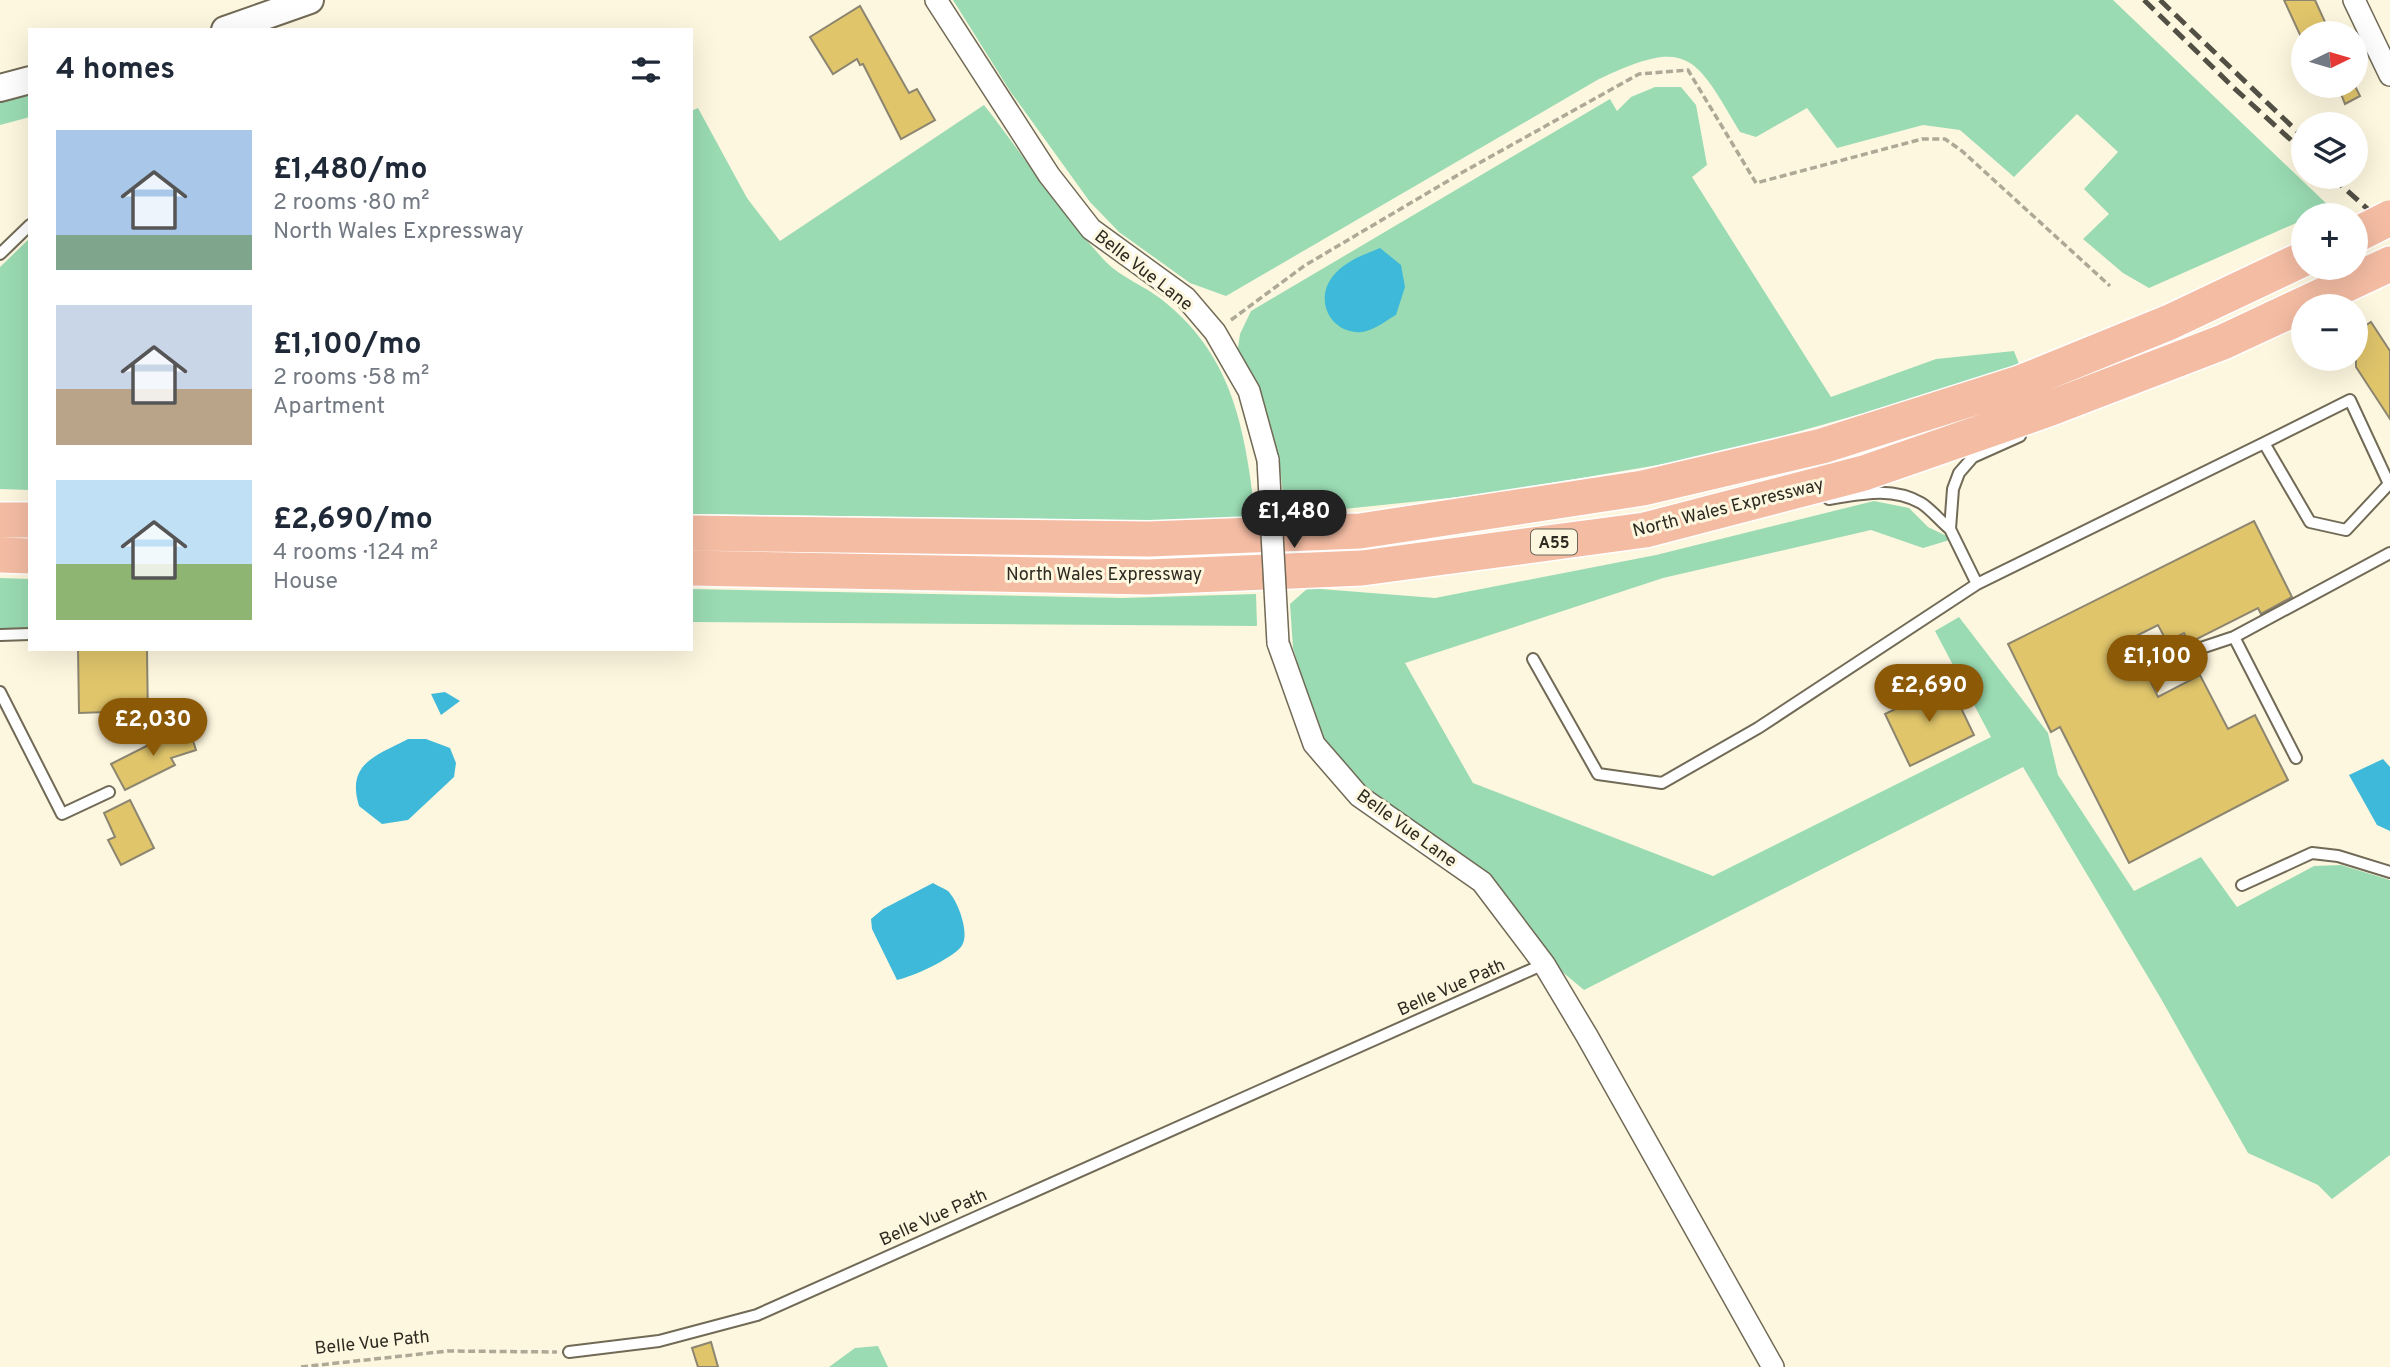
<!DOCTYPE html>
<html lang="en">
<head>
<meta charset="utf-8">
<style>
	body { margin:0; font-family:Overpass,sans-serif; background:#f6f6f7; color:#1f2937; height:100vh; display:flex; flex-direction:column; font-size:26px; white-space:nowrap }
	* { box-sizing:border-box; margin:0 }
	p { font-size:23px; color:#747a83 }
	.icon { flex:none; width:38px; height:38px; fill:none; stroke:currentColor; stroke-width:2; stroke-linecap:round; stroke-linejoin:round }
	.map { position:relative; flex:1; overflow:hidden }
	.details { position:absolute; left:28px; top:28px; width:665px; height:623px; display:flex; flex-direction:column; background:#fff; border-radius:0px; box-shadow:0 7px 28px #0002 }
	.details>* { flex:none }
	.needle { width:46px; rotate:85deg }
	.buttons { position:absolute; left:2291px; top:21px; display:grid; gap:14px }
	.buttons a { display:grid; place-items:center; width:77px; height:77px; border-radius:50%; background:#fff; box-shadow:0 7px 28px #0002; font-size:35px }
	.price { position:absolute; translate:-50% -60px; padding:0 16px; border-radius:24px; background:#8c5a06; color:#fff; font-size:23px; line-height:46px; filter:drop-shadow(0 2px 4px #0008) }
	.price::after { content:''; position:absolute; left:50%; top:42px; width:21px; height:16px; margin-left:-10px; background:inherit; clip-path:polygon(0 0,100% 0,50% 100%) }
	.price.current { background:#222; color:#fff }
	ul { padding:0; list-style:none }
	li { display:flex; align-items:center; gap:21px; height:175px; padding:0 28px }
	li span { display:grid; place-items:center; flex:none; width:196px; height:140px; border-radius:0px; color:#555 }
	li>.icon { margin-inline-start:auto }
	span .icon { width:84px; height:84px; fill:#fffc; stroke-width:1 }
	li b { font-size:30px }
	h2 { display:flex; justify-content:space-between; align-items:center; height:84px; padding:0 28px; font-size:30px }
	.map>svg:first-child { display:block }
</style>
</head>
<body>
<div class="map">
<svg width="2390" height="1367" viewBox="0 0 2390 1367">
	<rect width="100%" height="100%" fill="#fef7df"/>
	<path fill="#9adbb3" d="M953 0H2113L2330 207 2313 215H2303V220L2149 288 2123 273 2083 239 2109 214 2084 189 2118 152 2077 114 2014 177 1960 130 1923 125 1837 148 1807 108 1756 137 1740 132C1694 54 1688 37 1599 79L1226 296 1190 283 1119 232 1090 202 1010 91Z
		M1655 87H1681L1696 105 1707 165 1692 177 1831 397 1936 359 2014 351 2019 364 1939 392 1711 456 1488 494 1286 515 1278 454 1256 387 1238 348 1240 334 1251 311 1610 99 1617 111 1631 97Z
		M30 91V117L0 125V99Z
		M984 105C1024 156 1061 213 1105 261 1121 278 1148 287 1166 303 1236 360 1246 437 1256 522L691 514V111L698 108 747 198 780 241Z
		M30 238V490L0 489V267Z
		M1874 501 1909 508 1928 527 1953 539 1923 548 1871 530 1663 578 1405 663 1473 783 1713 876 1991 737 1935 631 1959 617 2048 733 2058 775 2134 891 2201 857 2237 907 2314 866 2341 865 2390 880V1155L2332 1199 2318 1185 2248 1153 2160 997 2023 767 1584 990 1548 960 1485 875 1364 790 1321 741 1293 648 1290 604 1308 588 1435 598 1656 555Z
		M0 578 30 579V628L0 629Z
		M691 589 1123 598 1256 594 1257 626 691 622Z
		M878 1346 888 1367H829L855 1348Z"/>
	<path fill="#3fb9d9" d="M1380 248 1401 265 1405 287 1396 315C1385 321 1370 334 1356 332 1328 330 1315 298 1333 276 1345 261 1363 255 1380 248Z
		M445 692 460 701 441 715 431 694Z
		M408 739H426L450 748 456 763 454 777 408 820 382 824 359 806C346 763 376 756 408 739Z
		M2383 759 2390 767V831L2377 825 2349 775Z
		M933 883C937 886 944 888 948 891 958 901 971 935 961 947 951 959 912 977 897 980L872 929 871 919 883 909Z"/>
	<path fill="#e0c56b" stroke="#8c8570" stroke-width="2" d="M2284 0H2315L2330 33H2303L2301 37Z
		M860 6 909 93 917 89 935 120 901 139 863 64 860 65 857 59 833 74 810 37Z
		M2338 86H2355L2360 96 2345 104Z
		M2371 322 2390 351V419L2356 367V332Z
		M2254 521 2292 597 2261 614 2258 608 2189 643 2184 633 2167 642 2158 625 2130 639 2158 697 2200 675 2228 729 2255 715 2288 780 2129 863 2060 727 2051 732 2008 644Z
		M78 649H147L148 725 107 727V712L79 713Z
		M1949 683 1974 735 1910 766 1885 714Z
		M188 725 196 750 171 758 175 765 125 790 111 764Z
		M130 800 154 848 121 865 108 840 115 837 104 813Z
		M711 1342 718 1367H698L692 1348Z"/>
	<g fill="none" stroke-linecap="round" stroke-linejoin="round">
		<defs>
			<path id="service" d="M0 254 30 225
				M1829 499C1860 494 1892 486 1921 503 1931 509 1941 522 1950 529
				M1977 584 1950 529 1953 489 1959 473 1973 457 2020 436
				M0 635 30 634
				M2234 637 2296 758
				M1533 659 1598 774 1662 783 1758 728 1977 584 2264 443 2310 522 2346 530 2389 484 2350 400 2264 443
				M2165 660 2234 637 2390 553
				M0 692 62 814 109 792
				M2242 885 2312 853 2338 856 2390 872
				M569 1352 659 1341 757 1315 1544 964"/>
			<path id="minor" d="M936 0 1049 175 1091 229 1186 298 1215 332 1249 391 1268 460
				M2354 0 2390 75
				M1278 643 1314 744 1359 796 1482 882 1544 964 1587 1036 1773 1367"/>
			<path id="tertiary" d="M225 30 310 0
				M0 88 30 80"/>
			<path id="trunk" d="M0 520H30
				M691 533 1149 539 1360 531 1643 488 1822 446 2020 383 2170 322 2303 259
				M0 555 30 556
				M691 568 1148 577 1362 568 1645 530 1864 473 2051 408 2223 342 2390 264"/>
		</defs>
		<use href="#service" stroke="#716a56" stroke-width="14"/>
		<use href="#minor" stroke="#716a56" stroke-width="24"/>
		<use href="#tertiary" stroke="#716a56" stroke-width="30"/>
		<use href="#trunk" stroke="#fff" stroke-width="38"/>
		<path stroke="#aea997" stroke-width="3.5" stroke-dasharray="7 3.5" stroke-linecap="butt" d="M1231 320 1304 266 1463 172 1639 74 1688 70 1756 183 1922 139H1945L1962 151 2110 286
			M301 1367 448 1351 557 1352"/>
		<use href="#service" stroke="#fff" stroke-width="10"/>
		<use href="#minor" stroke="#fff" stroke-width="21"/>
		<use href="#tertiary" stroke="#fff" stroke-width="26"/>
		<use href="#trunk" stroke="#f4bca3" stroke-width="35"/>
		<path stroke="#524f44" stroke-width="5" stroke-dasharray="14 7" stroke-linecap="butt" d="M2144 0 2234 88 2303 151
			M2160 0 2303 137
			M2332 177 2390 229"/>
		<defs>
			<path id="minor-bridge" d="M1268 460 1278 643"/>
			<path id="trunk-bridge" d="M2356 235 2390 218"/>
		</defs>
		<use href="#minor-bridge" stroke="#716a56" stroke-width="24" stroke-linecap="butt"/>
		<use href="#trunk-bridge" stroke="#fff" stroke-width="38" stroke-linecap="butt"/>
		<use href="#minor-bridge" stroke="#fff" stroke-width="21"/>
		<use href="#trunk-bridge" stroke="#f4bca3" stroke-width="35"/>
	</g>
	<g text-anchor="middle" stroke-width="6" stroke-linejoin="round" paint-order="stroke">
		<rect fill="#fef7df" stroke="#6b685a" stroke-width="2" x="1531" y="529.5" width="46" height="25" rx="5"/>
		<g font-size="16" font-weight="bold" fill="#2c2a21">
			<text x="1554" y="548">A55</text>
		</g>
		<g font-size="18" fill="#2c2a21" stroke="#fef7df">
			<text transform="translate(1144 270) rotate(38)" y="6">Belle Vue Lane</text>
			<text transform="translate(1728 507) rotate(-14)" y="6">North Wales Expressway</text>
			<text x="1104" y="580">North Wales Expressway</text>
			<text transform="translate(1407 828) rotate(36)" y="6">Belle Vue Lane</text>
			<text transform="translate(1451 987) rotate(-24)" y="6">Belle Vue Path</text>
			<text transform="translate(933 1217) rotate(-24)" y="6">Belle Vue Path</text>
			<text transform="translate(372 1342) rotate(-6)" y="6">Belle Vue Path</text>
		</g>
	</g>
</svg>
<div class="buttons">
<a><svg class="needle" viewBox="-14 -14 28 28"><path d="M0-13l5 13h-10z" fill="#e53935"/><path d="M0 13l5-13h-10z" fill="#747a83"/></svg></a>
<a><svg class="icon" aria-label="layers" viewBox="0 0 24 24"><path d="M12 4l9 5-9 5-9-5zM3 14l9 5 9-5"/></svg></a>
<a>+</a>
<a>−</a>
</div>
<b class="price current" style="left:1294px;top:550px">£1,480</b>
<b class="price" style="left:2157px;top:695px">£1,100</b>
<b class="price" style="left:1929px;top:724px">£2,690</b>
<b class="price" style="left:153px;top:758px">£2,030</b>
<section class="details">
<h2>4 homes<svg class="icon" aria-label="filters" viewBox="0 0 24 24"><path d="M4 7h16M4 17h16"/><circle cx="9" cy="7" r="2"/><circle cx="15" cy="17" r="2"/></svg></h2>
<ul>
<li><span style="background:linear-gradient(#a9c7e8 75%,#7fa58c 0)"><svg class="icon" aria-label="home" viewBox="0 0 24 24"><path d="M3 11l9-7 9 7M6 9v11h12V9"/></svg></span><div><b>£1,480/mo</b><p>2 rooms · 80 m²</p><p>North Wales Expressway</p></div></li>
<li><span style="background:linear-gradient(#c9d6e8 60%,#b9a48a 0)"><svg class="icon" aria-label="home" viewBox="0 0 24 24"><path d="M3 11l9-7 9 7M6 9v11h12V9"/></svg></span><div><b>£1,100/mo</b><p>2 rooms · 58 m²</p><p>Apartment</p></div></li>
<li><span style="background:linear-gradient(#bfe0f5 60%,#8fb573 0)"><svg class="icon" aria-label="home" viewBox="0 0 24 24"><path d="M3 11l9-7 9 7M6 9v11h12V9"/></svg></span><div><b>£2,690/mo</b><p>4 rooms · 124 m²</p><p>House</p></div></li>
</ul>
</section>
</div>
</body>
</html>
